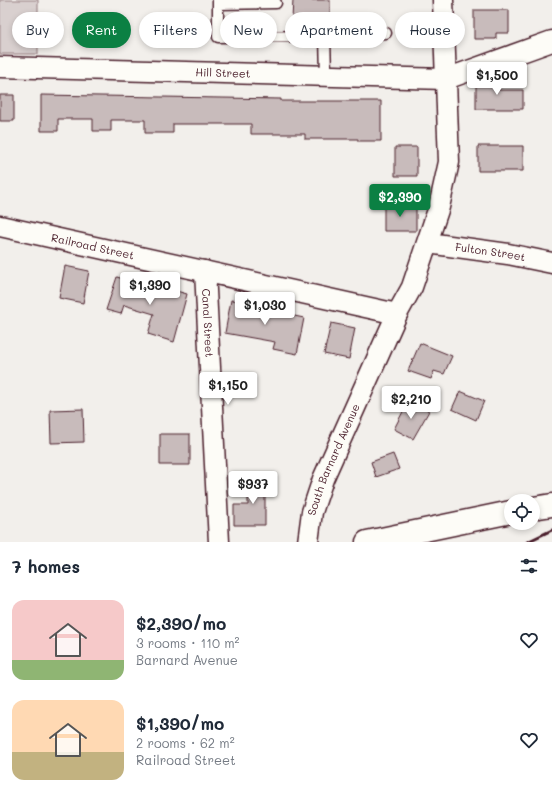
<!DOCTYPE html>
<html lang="en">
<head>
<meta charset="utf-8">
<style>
	body { margin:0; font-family:Mali,sans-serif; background:#f6f6f7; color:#1f2937; height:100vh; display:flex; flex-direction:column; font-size:15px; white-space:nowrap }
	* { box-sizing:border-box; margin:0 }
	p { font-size:13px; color:#747a83 }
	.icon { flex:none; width:22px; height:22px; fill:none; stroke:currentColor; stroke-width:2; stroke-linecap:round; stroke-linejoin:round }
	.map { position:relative; height:542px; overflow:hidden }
	.sheet { display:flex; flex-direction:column; background:#fff; flex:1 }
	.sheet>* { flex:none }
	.top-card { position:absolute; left:12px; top:12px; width:528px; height:36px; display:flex; gap:8px }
	.tools { position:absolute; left:504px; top:494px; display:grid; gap:8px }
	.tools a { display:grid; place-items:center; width:36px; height:36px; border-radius:50%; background:#fff; box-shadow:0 2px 6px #0003; font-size:20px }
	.price { position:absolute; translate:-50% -34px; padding:0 9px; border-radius:4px; background:#fff; color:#222; font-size:13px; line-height:26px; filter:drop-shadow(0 1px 2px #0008) }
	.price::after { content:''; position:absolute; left:50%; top:24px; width:12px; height:9px; margin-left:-6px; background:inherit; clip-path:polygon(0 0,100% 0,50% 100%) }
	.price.active { background:#0b8043; color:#fff }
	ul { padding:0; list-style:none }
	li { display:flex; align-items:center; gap:12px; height:100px; padding:0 12px }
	li span { display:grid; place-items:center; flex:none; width:112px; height:80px; border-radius:12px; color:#555 }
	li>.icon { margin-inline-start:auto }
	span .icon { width:48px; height:48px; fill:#fffc; stroke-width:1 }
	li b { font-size:17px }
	h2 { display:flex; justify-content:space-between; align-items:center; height:48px; padding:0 12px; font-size:17px }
	.tag { padding:0 14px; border-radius:18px; background:#fff; box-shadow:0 2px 6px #0003; font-size:14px; line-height:36px }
	.tag.active { background:#0b8043; color:#fff }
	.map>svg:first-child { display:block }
</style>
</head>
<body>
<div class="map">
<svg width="552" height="542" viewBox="0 0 552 542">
	<rect width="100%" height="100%" fill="#f2efeb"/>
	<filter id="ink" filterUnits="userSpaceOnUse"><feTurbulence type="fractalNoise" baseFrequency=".025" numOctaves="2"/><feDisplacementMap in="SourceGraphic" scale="8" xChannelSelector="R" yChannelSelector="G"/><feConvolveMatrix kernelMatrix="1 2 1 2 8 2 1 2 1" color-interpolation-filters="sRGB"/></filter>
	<g filter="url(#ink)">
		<path fill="#d9d0cf" stroke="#92787d" d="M0 0H38V54H0Z"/>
		<path fill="#c8bbbb" stroke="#4a1f2b" d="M293 0H330V19H292Z
			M474 10H509V33H496V39H474Z
			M479 79H499V90H523V109H476V80Z
			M0 95H14V121H0Z
			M41 95 281 99V101H381V141H358V139H305V134H251V124H173V133H145V120H111V131H93V119H58V131H41Z
			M478 146H523V171H478Z
			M395 147H417V176H395Z
			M384 205H416V231H384Z
			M65 266 89 271 83 303 59 298Z
			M117 277 161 291 162 287 187 294 174 342 148 334 154 314 124 305 121 314 106 310Z
			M231 300 257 304 256 308 304 318 297 354 273 349 275 342 225 333Z
			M331 323 355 328 349 359 324 354Z
			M420 343 452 356 444 374 434 371 431 379 408 371Z
			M460 391 484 401 476 420 452 409Z
			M409 400 429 411 413 439 394 429Z
			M83 409 84 442 51 443 50 410Z
			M160 434H190V465H160Z
			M393 454 399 469 376 477 371 462Z
			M248 477H265V525H234V505H248Z"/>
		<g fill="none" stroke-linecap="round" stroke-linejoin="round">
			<defs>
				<path id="lane" d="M218 0V37L325 36
					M218 4 276 3
					M326 75 325 36 386 33"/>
				<g id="street">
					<path id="s1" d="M0 67 446 79 552 41"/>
					<path id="s2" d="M0 226 397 314"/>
					<path id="s3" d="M428 243 508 254 552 263"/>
					<path id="s4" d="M205 271 219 542"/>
					<path id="s5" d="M308 542 312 512 323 479 397 314 412 287 439 207 449 162 443 0"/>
				</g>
				<path id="secondary" d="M533 508 552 505
					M367 542 511 512"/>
			</defs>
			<use href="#lane" stroke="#4a1f2b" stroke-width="13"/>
			<use href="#street" stroke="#4a1f2b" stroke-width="23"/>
			<use href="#secondary" stroke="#4a1f2b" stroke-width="25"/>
			<use href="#lane" stroke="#fdfcf7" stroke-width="10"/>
			<use href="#street" stroke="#fdfcf7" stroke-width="20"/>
			<use href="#secondary" stroke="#fdfcf7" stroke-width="22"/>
			<path stroke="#4a1f2b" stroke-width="3" d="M527 542 552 530"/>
		</g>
	</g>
	<g text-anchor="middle" stroke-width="3" stroke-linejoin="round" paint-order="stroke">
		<g font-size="11" fill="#4a1f2b" stroke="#fdfcf7">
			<text dy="4" stroke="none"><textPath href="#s1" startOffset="223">Hill Street</textPath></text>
			<text dy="4" stroke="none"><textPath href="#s2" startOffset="95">Railroad Street</textPath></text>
			<text dy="4" stroke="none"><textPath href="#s3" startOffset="63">Fulton Street</textPath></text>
			<text dy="4" stroke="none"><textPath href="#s4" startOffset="52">Canal Street</textPath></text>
			<text dy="4" stroke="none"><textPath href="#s5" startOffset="87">South Barnard Avenue</textPath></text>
		</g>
	</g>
</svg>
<div class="tools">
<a><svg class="icon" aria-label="locate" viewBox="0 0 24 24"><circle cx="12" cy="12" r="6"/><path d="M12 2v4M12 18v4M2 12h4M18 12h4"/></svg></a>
</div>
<b class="price" style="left:497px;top:96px">$1,500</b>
<b class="price active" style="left:400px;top:218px">$2,390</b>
<b class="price" style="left:150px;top:306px">$1,390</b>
<b class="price" style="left:265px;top:326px">$1,030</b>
<b class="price" style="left:228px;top:406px">$1,150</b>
<b class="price" style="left:411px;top:420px">$2,210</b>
<b class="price" style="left:253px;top:505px">$937</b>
<div class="top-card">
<a class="tag">Buy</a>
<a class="tag active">Rent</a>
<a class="tag">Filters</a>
<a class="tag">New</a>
<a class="tag">Apartment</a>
<a class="tag">House</a>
</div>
</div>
<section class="sheet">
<h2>7 homes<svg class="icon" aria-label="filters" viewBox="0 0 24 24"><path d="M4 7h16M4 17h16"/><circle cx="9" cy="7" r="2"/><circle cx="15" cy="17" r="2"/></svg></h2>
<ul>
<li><span style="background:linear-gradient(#f6c9c9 75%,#8fb573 0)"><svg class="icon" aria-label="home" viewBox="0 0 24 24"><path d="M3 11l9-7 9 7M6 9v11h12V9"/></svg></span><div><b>$2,390/mo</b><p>3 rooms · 110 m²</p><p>Barnard Avenue</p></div><svg class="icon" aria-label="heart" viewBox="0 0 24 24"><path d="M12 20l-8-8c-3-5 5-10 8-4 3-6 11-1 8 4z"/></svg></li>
<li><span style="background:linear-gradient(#ffd9b3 65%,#c2b280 0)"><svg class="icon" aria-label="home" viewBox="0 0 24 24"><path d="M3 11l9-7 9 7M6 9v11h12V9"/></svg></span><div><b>$1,390/mo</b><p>2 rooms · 62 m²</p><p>Railroad Street</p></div><svg class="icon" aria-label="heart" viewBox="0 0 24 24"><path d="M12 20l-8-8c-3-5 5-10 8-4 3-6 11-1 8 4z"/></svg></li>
</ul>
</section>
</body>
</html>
